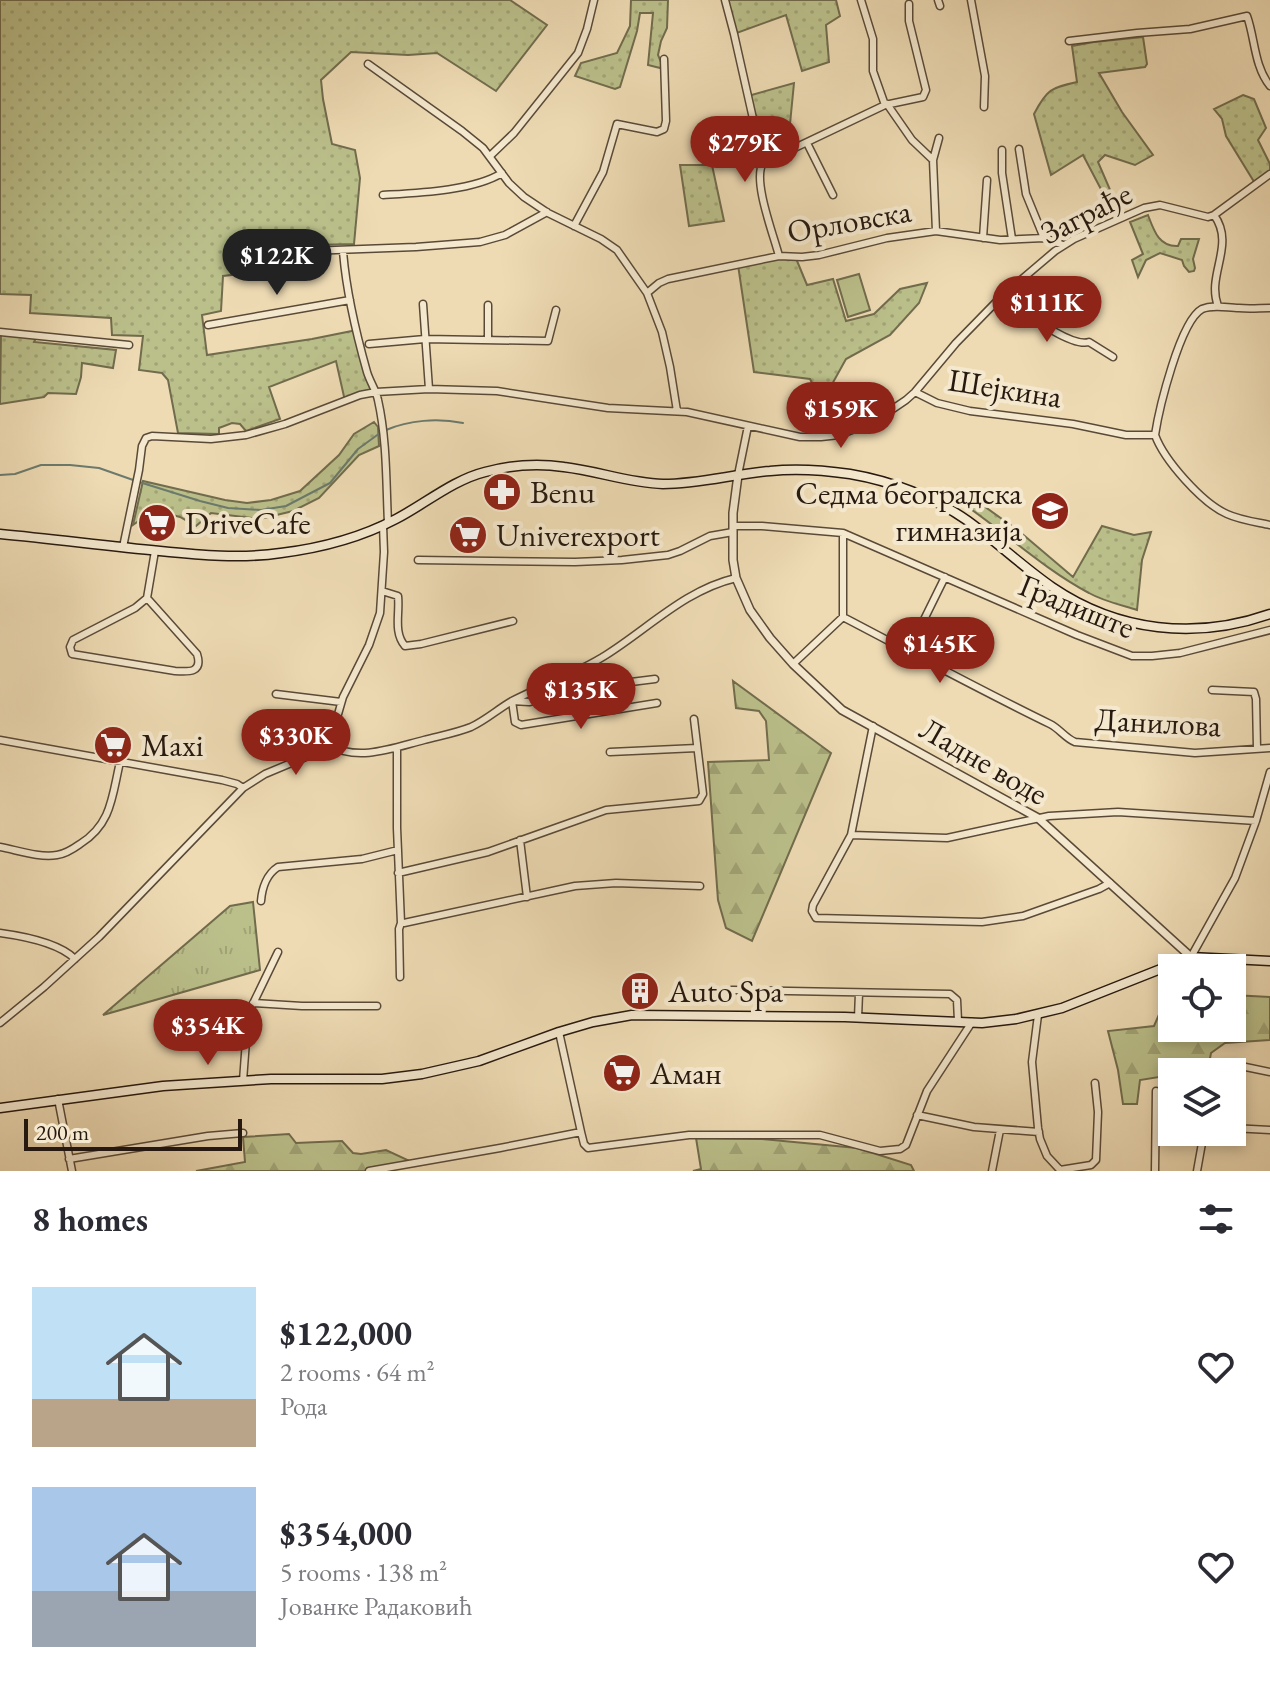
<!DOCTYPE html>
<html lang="en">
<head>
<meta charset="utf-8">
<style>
	body { margin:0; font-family:"EB Garamond",serif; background:#f2f2f3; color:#2b2b33; height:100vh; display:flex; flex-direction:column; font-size:30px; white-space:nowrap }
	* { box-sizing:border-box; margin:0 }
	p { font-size:26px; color:#7c7c81 }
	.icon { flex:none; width:44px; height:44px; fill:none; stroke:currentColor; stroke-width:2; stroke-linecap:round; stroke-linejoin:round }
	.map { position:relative; height:1171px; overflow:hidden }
	.side { display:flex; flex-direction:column; background:#fff; flex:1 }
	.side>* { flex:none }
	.buttons { position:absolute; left:1158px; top:954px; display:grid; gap:16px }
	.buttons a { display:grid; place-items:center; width:88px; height:88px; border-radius:0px; background:#fff; box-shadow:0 4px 12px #0003; font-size:40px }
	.scale { position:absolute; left:24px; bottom:20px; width:218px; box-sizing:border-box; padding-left:8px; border:4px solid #27190f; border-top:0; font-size:22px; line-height:28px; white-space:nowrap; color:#27190f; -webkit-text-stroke:6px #f4e8ce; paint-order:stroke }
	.price { position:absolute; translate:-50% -68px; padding:0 18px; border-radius:28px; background:#8f2418; color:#fff; font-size:26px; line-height:52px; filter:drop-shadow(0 2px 4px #0008) }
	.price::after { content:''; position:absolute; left:50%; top:48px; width:24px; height:18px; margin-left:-12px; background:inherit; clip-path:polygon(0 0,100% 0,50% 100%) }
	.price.active { background:#222; color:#fff }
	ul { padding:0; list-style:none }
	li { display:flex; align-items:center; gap:24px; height:200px; padding:0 32px }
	li span { display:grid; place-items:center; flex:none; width:224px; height:160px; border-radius:0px; color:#555 }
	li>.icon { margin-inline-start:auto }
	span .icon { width:96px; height:96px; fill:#fffc; stroke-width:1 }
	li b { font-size:34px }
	h2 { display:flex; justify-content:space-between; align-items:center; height:96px; padding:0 32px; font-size:34px }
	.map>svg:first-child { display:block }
</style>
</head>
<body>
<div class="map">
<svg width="1270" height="1171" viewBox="0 0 1270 1171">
	<defs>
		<pattern id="grass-dots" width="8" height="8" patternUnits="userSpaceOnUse" patternTransform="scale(2)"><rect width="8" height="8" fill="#bbc08b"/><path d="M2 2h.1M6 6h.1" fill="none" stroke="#a1a477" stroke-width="1.8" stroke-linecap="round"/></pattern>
		<pattern id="forest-firs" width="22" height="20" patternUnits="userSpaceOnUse" patternTransform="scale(2)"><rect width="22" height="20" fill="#bbc08b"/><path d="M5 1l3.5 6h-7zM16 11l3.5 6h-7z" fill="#a1a477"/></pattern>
		<pattern id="park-tufts" width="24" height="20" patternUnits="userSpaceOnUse" patternTransform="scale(2)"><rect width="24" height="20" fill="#bbc08b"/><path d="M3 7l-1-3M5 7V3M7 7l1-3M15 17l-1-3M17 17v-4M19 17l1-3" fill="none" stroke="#a1a477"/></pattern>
	</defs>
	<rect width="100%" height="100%" fill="#eedbb4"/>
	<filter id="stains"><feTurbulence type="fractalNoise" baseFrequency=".0025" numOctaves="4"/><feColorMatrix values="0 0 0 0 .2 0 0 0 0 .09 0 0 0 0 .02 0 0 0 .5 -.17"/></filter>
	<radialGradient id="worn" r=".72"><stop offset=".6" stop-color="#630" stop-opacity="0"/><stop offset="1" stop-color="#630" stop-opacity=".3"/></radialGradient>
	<path fill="url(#grass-dots)" stroke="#716c4d" stroke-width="2" d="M0 0H510L547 25 496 91 437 53 408 55 351 52 321 80 323 99 332 144 355 150 360 178 354 244 275 246 277 270 223 276 221 311 202 315 207 355 312 339 357 330 376 392 345 401 336 361 269 387 280 419 246 431 240 424 232 423 219 428V434L178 433 168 380 162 373 139 370 143 336 112 335 111 318 30 313 31 295 0 294Z
		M631 0H668L667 28 661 41 658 55 664 69 648 65 653 13H640L637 31 620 87 615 89 575 76 581 63 617 53 630 26Z
		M725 0H836L840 16 826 25 829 62 802 71 786 15 734 34Z
		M1143 37 1147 64 1145 67 1099 73 1122 112 1153 155 1135 165 1105 155 1098 162 1111 192 1104 195 1083 155 1051 175 1034 114C1047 89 1051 88 1077 82L1072 46 1094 42Z
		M794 83 790 124 797 148 763 163 748 96Z
		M1243 95 1254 99 1266 128 1258 140 1270 164V174L1256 185 1226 136 1222 119 1214 109Z
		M680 165H712L724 221 689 226Z
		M1148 215C1154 231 1159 247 1178 246L1181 239H1199L1193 259 1195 268 1194 271 1189 272 1184 266 1182 260 1160 253 1146 260 1138 277 1132 260 1143 254 1130 222Z
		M795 256 807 285 833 279 846 321 874 314 900 289 927 283 919 303 890 335 846 359 831 386 867 425 839 435 810 379 754 372 738 265Z
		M1 332 37 336 34 342 116 350 113 368 82 363 81 377 76 394 48 393 44 397 0 404Z
		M374 422 378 427 379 446 359 455 319 498 293 511 260 519 211 513 196 526 180 517 154 510 133 525 143 481 225 500 247 503 271 500 300 491 339 455 354 434Z
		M970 496 1020 532 1073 577 1102 526 1134 535 1151 532 1142 560 1137 610C1121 605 1103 601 1089 593 1044 569 1007 534 965 505Z"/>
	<path fill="url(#forest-firs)" stroke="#716c4d" stroke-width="2" d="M733 681 831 753 752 941 726 928 718 900 708 762 769 760 766 721 759 711 736 708Z
		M1232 995 1270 997V1040L1225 1043 1211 1053 1208 1069 1197 1072H1172V1077L1171 1075 1140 1080 1137 1104H1123L1118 1070 1108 1031 1154 1026 1161 1010 1172 1004V1028H1232Z
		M289 1134 296 1143 342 1141 353 1153 361 1154 386 1150 414 1163 369 1171H196L245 1162 243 1137Z
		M696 1138 762 1139 857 1148 911 1165 914 1171H693L701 1169Z"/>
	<path fill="url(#park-tufts)" stroke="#716c4d" stroke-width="2" d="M253 902 260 970 103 1015 230 906Z"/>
	<path fill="#bbc08b" stroke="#716c4d" stroke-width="2" d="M859 274 870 310 848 317 837 280Z"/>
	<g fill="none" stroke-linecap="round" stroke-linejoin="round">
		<path stroke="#6b7a6c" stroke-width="2" d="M386 430C409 420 438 418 463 423
			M0 475 15 474 41 465H70L99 468 136 481 200 501 228 508 261 510 286 506 330 483 358 449 380 433"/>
		<defs>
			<path id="minor" d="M725 0 734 34 763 163C752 180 774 236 779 256
				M861 0 873 39V71L885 105
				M938 0 940 6
				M971 0 985 76 984 107
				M1069 41 1137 33 1190 29 1247 16C1255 38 1254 66 1270 86
				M368 64 462 131 483 148 509 183 524 197 548 213 601 239 617 250 647 293 662 332 670 367 677 411
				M887 104 912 140 933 160
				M807 143 833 195
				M1019 149 1026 194 1044 238
				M1002 150V173L1012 239
				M490 156 514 133 578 53 587 29 594 0
				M763 163 885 105 923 97 926 90 909 21V4
				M383 195C417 193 473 191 502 173
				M1214 215C1236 245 1206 275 1218 306
				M574 226 603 172 617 124 657 132 664 129 666 121 664 59
				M936 231 933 160 939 138
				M983 238 987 180
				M343 251C346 290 356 333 367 372 370 382 376 390 378 400 387 440 386 482 388 523
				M282 252 416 247 480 242 505 235 547 212
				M647 293 659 283 668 279 779 256 802 257 819 255 887 238 936 231 1000 240 1044 238 1063 245
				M1002 296C1020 308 1069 348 1089 342L1113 357
				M423 304 429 389
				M208 325 350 300
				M0 332 129 345
				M488 340V305
				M369 344 425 339 548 341 556 310
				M915 392 937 403 970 411 1073 424 1126 435H1155
				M1155 435C1159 409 1180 321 1202 309 1214 304 1227 308 1239 308 1249 309 1260 308 1270 308
				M1155 435C1164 460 1202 503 1227 514 1240 520 1256 522 1270 525
				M738 475 748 426
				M733 526H762L843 533 1077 635 1132 656H1152L1180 653 1270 630
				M123 547 139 470 142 446 146 438 152 436 211 439 246 435 285 424 360 395 376 392 429 389 497 391 608 408 687 412 800 437H821L839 435 875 421 906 400 915 392 956 343 1002 296 1055 251 1074 239 1144 208 1160 205 1208 217 1214 215 1270 174
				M418 560 575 562 622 560 668 555 680 551 710 536 733 532
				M382 591 398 596C400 613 393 632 405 646L421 644 513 621
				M147 598 135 608 73 640 70 647 72 654 175 671C189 672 203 673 197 654L147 598 155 551
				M843 617C912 653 980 690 1050 724 1060 729 1065 738 1075 742L1195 753 1270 748
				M908 652 945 577
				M793 664 843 617V533
				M655 679 615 684 529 702 512 701 515 722 521 725 657 703
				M1212 690 1254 692 1256 699 1257 748
				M276 694 341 702
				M873 726 851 835 813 905 812 911 816 918 982 922 1023 916 1099 889 1110 883
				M0 740 222 780 237 784 243 788
				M329 745C358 762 393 748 424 740 439 736 456 733 471 727 486 720 498 709 512 701 543 685 576 674 606 655 649 628 685 590 736 578
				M329 745 343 697 369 645 380 613 384 552 383 525
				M397 748V828L401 923 399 929 400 977
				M610 752 697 748
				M851 835 947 838 1049 816 1118 812 1256 821
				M520 840 527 897
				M0 847C17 850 39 858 57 855 65 854 73 849 80 844 112 824 112 796 120 762
				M398 873 488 852 606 810 699 801 703 794 694 719
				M261 901C262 888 267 874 278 867L362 859 398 850
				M401 923H404L575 886 616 883 700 886
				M0 933C22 936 59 943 75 959
				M1191 957 1235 878 1256 821 1270 772
				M732 990 950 994 957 1000 958 1021
				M253 1003 302 1006H377
				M1038 1015 1032 1062 1038 1128 1040 1139 1047 1156 1061 1171
				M858 1018 859 993
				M0 1023 44 987 99 937 243 788 265 774 320 751 329 745
				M192 1032 248 1014
				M559 1032 581 1132
				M1236 1065 1270 1072
				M243 1081 248 1014 278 952
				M58 1099 72 1171
				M917 1115 974 1127 1039 1132
				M1232 1128 1270 1130
				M69 1159 208 1136 243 1133
				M1060 1170 1091 1165 1096 1160 1098 1112 1095 1083
				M369 1171 500 1148 581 1132 584 1144 588 1148 689 1135H820L880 1151 900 1149 906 1145 927 1091 972 1022
				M992 1171 1000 1130
				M1155 1171 1156 1091
				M1197 1171 1204 1132"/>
			<path id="tertiary" d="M738 475 733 513V560L736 578 750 610 770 638 793 664 842 710 1038 818 1191 957"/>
			<path id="secondary" d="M0 534C53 539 107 546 160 551 200 555 241 559 281 553 321 548 360 538 396 519 425 504 453 480 485 472 511 465 537 463 564 467 598 471 629 483 663 484 699 484 734 474 770 471 797 468 823 470 850 474 891 481 934 497 968 521 997 542 1023 567 1052 587 1118 632 1196 640 1270 614
				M0 1108 163 1086 271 1079H382L422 1074 479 1061 559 1032 593 1022 632 1015 845 1017 982 1023 1016 1019 1062 1008 1191 957 1270 961"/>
		</defs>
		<use href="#minor" stroke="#594a38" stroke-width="9"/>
		<use href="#tertiary" stroke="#594a38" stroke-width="10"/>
		<use href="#secondary" stroke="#27190f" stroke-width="11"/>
		<use href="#minor" stroke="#f4e8ce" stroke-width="6"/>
		<use href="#tertiary" stroke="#f4e8ce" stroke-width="7"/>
		<use href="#secondary" stroke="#f4e8ce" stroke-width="8"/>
	</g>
	<defs>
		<symbol id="pharmacy-disc" viewBox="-11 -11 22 22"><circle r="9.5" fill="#8f2418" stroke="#f4e8ce"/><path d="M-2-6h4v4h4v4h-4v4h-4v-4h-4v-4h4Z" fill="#fff"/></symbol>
		<symbol id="school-disc" viewBox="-11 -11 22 22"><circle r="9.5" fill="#8f2418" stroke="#f4e8ce"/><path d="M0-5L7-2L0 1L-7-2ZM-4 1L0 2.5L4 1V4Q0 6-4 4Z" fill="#fff"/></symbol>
		<symbol id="supermarket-disc" viewBox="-11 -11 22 22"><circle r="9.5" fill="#8f2418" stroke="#f4e8ce"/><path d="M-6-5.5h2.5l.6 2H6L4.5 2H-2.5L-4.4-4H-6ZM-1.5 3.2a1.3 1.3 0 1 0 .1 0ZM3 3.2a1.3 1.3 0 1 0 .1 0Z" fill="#fff"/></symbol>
		<symbol id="building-disc" viewBox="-11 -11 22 22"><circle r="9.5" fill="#8f2418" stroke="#f4e8ce"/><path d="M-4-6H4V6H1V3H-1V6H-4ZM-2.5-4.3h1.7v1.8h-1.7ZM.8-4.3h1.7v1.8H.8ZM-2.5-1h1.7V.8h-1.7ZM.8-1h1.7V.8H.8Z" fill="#fff"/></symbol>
	</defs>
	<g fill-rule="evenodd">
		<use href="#pharmacy-disc" x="480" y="470" width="44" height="44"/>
		<use href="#school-disc" x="1028" y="489" width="44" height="44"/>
		<use href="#supermarket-disc" x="135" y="501" width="44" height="44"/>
		<use href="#supermarket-disc" x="446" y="513" width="44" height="44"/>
		<use href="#supermarket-disc" x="91" y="723" width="44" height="44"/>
		<use href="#building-disc" x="618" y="969" width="44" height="44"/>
		<use href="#supermarket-disc" x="600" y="1051" width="44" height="44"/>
	</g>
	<g text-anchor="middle" stroke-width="8" stroke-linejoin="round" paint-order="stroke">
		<g font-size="32" fill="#27190f" stroke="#f4e8ce">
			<text transform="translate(1086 213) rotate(-27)" y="11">Заграђе</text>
			<text transform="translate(849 221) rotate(-10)" y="11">Орловска</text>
			<text transform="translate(1005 388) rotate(9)" y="11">Шејкина</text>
			<text transform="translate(1077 606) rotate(22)" y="11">Градиште</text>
			<text transform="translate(1158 722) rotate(3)" y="11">Данилова</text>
			<text transform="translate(984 761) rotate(30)" y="11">Ладне воде</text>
		</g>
		<g font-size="32" fill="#27190f" stroke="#f4e8ce" text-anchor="start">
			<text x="530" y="503">Benu</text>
			<text x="1022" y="504" text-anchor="end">Седма београдска<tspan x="1022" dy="37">гимназија</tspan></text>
			<text x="185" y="534">DriveCafe</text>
			<text x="496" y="546">Univerexport</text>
			<text x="141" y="756">Maxi</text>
			<text x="668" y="1002">Auto Spa</text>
			<text x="650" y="1084">Аман</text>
		</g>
	</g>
	<rect width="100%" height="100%" filter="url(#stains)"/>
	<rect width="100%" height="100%" fill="url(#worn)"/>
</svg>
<div class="buttons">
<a><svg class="icon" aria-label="locate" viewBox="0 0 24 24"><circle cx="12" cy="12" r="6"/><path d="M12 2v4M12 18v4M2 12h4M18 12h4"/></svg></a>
<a><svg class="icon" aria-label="layers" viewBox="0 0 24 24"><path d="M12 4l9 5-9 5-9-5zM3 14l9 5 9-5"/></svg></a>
</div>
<div class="scale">200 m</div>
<b class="price" style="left:745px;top:184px">$279K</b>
<b class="price active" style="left:277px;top:297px">$122K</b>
<b class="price" style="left:1047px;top:344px">$111K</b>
<b class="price" style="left:841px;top:450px">$159K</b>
<b class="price" style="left:940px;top:685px">$145K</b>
<b class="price" style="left:581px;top:731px">$135K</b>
<b class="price" style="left:296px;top:777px">$330K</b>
<b class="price" style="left:208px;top:1067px">$354K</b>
</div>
<section class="side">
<h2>8 homes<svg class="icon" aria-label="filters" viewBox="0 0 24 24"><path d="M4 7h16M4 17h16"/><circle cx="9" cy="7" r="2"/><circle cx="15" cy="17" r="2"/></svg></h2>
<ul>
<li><span style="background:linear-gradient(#bfe0f5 70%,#b9a48a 0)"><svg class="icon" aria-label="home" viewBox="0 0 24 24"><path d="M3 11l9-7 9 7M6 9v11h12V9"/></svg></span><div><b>$122,000</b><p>2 rooms · 64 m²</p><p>Рода</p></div><svg class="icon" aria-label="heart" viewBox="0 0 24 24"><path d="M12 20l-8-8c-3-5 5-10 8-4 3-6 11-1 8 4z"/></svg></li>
<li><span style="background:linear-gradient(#a9c7e8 65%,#9aa5b1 0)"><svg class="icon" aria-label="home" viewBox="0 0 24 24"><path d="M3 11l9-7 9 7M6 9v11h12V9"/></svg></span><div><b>$354,000</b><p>5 rooms · 138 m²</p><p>Јованке Радаковић</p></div><svg class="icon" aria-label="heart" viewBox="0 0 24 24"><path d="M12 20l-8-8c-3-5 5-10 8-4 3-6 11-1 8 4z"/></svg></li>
</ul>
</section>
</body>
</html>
